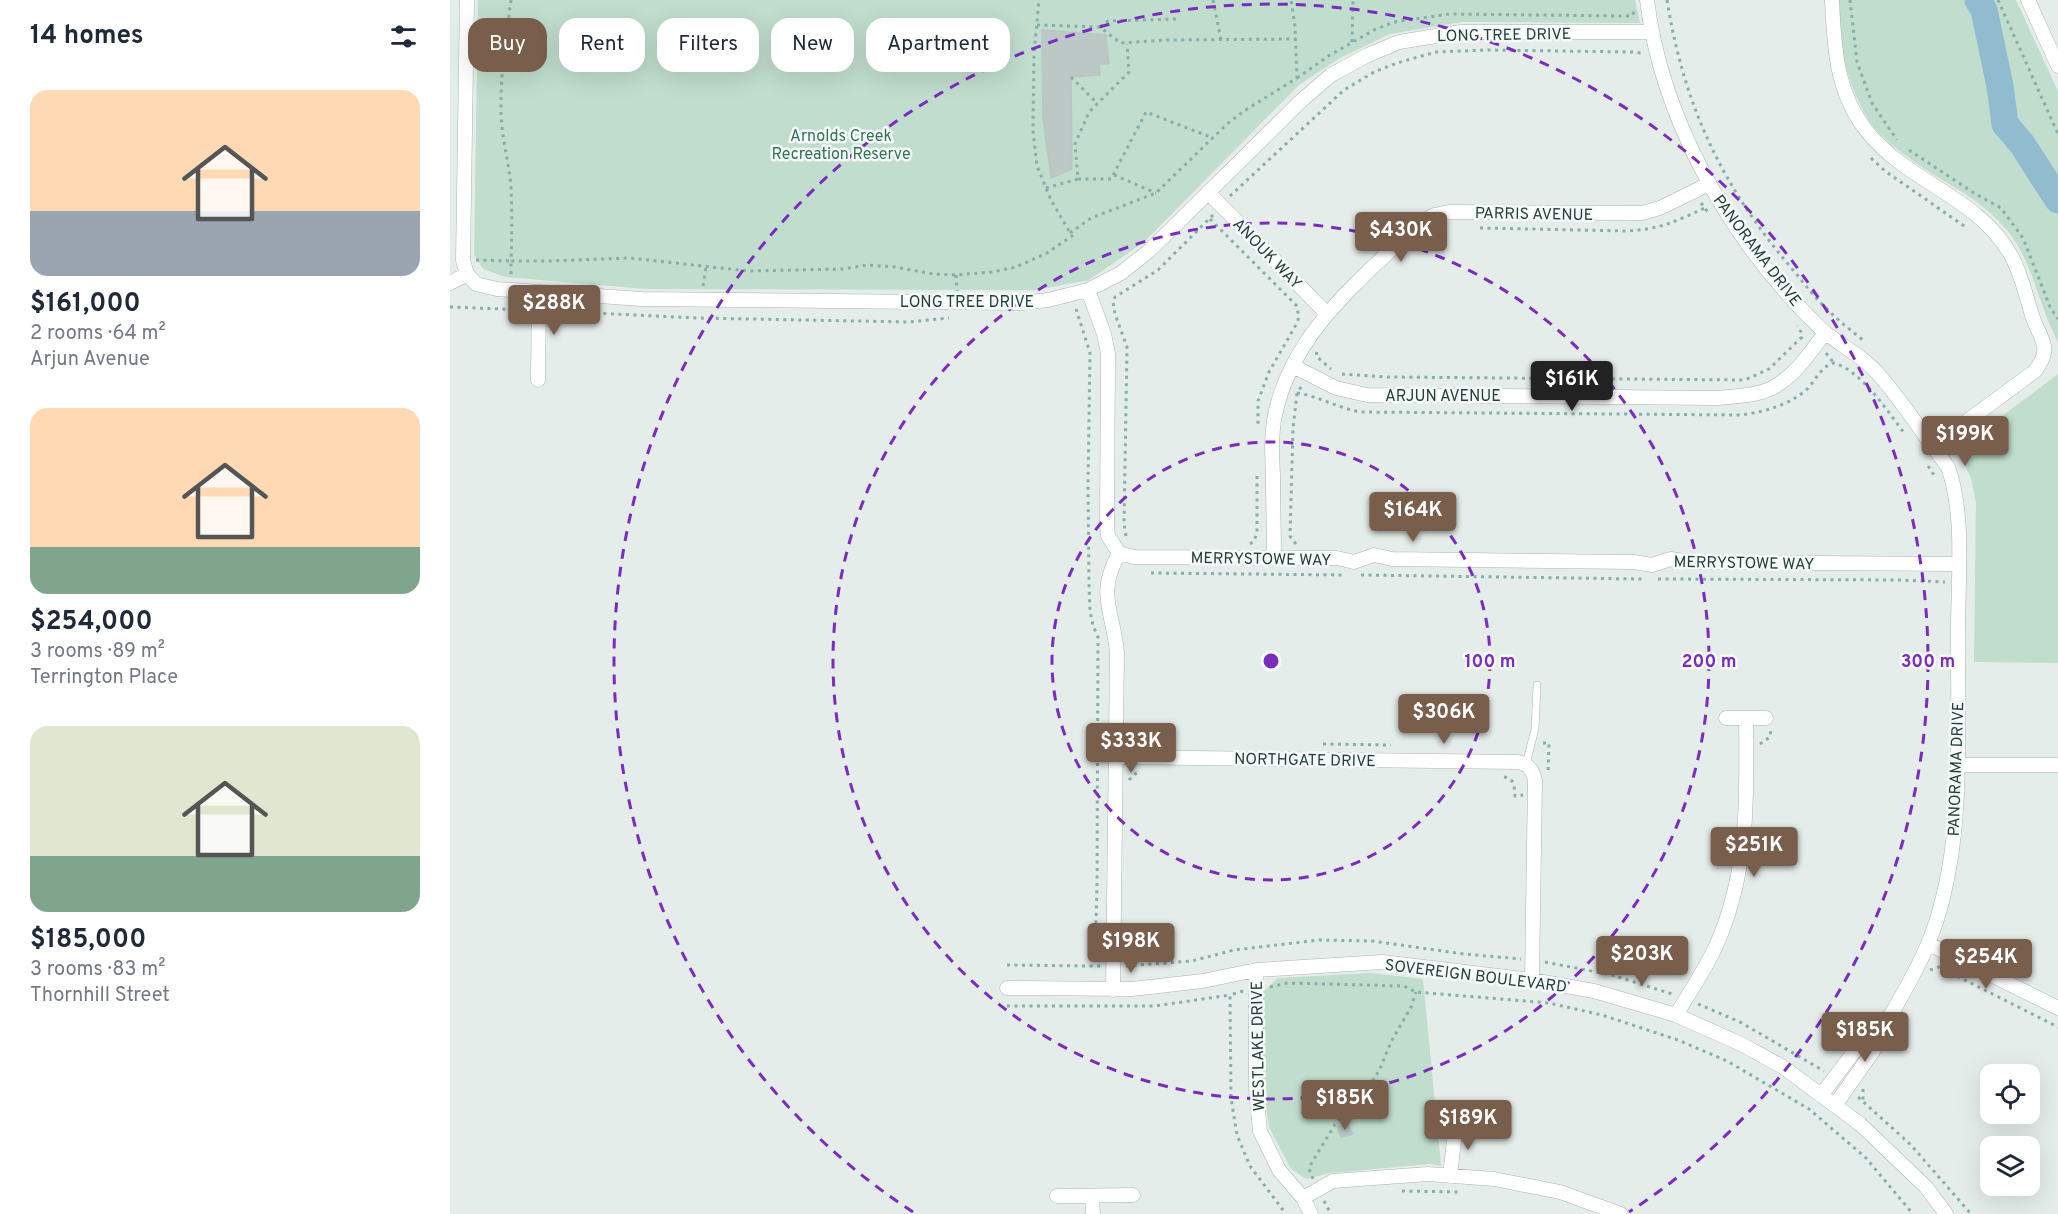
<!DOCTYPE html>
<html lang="en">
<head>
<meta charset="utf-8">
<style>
	body { margin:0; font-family:Overpass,sans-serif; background:#f2f2f3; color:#1f2937; height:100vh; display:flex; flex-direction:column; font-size:22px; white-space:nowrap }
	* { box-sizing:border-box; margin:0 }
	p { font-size:20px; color:#747a83 }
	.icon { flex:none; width:33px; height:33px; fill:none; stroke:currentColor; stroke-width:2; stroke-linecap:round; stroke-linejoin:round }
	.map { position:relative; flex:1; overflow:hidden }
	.details { display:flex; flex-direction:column; background:#fff; width:450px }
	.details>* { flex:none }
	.hud { position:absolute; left:18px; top:18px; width:570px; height:54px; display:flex; gap:12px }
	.controls { position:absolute; left:1530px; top:1064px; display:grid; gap:12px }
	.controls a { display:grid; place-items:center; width:60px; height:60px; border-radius:12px; background:#fff; box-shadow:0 6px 24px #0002; font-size:30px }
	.price { position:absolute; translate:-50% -51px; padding:0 14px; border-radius:6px; background:#7a5e4c; color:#fff; font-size:20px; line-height:39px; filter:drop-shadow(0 2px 3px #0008) }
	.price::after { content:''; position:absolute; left:50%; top:36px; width:18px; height:14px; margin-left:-9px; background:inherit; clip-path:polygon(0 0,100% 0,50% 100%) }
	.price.current { background:#222; color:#fff }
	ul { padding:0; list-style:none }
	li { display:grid; align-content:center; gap:12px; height:318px; padding:0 30px }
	li span { display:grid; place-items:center; height:186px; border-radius:18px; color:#555 }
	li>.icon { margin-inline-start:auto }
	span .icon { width:108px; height:108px; fill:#fffc; stroke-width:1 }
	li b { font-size:26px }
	h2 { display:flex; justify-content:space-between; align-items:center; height:72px; padding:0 30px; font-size:26px }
	.tag { padding:0 21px; border-radius:18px; background:#fff; box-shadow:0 6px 24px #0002; font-size:21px; line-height:54px }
	.tag.current { background:#7a5e4c; color:#fff }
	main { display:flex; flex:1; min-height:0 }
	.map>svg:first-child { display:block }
</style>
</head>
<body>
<main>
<section class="details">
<h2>14 homes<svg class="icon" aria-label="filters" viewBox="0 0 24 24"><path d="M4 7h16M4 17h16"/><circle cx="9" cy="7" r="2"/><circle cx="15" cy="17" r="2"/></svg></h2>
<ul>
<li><span style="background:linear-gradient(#ffd9b3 65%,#9aa5b1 0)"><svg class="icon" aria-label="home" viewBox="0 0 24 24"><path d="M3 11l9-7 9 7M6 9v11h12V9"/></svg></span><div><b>$161,000</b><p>2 rooms · 64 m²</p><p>Arjun Avenue</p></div></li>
<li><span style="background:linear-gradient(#ffd9b3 75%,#7fa58c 0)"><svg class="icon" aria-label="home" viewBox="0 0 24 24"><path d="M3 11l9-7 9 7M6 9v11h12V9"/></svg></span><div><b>$254,000</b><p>3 rooms · 89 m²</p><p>Terrington Place</p></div></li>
<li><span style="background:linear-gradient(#dfe7d0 70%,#7fa58c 0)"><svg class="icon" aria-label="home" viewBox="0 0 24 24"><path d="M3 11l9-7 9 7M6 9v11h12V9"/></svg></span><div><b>$185,000</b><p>3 rooms · 83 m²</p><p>Thornhill Street</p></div></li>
</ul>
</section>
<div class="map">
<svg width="1608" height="1214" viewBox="0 0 1608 1214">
	<rect width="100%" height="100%" fill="#e5edeb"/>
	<path fill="#c0ddcd" d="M28 0H1185L1190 23 1012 22 940 34 890 58 849 85 694 242 639 280 585 290 196 289 55 277 33 269 24 255Z
		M1389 0H1566L1608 91V342C1588 306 1584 263 1557 230 1537 206 1511 191 1484 175 1464 162 1431 140 1418 119 1406 99 1396 73 1392 50 1389 34 1390 17 1389 0Z
		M1608 374V663L1524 662 1526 503 1521 478 1510 455 1512 446Z
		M921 973 973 979 991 1166 980 1164 881 1173 856 1179 841 1169 819 1127 813 1083V992L828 978Z"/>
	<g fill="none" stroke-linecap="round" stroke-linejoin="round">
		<path stroke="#91bbcf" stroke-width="27" d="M1528 0 1534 10 1550 86 1555 124 1572 144 1608 200"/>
	</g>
	<path fill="#bbc8c5" stroke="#b8c7c3" stroke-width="1.5" d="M592 30 656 35 659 64H649L650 75 621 77 622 169 601 178 593 117Z
		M897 1124 903 1134 891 1137 887 1127Z"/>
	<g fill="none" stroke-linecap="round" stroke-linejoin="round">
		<defs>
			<path id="lane" d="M1076 764 1085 729 1087 685"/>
			<path id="street" d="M1197 0C1211 116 1276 232 1357 315 1364 321 1370 329 1377 334 1395 348 1415 358 1430 376 1455 405 1475 437 1498 467 1515 514 1508 580 1508 629 1507 730 1517 850 1478 944 1468 968 1455 990 1442 1013 1437 1022 1435 1033 1429 1042 1415 1063 1400 1084 1385 1105
				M1382 0C1384 46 1386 92 1416 130 1457 183 1530 197 1562 257 1572 276 1576 297 1583 318 1591 341 1603 347 1585 371L1482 447
				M1578 0 1608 66
				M758 192 876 313
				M17 274 13 260 17 0
				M0 283 17 274 26 284 47 289 192 299 572 303 598 300 638 290 671 273 700 250 852 100 881 75 918 55 949 42 1011 32H1201
				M638 290 654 334 658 353 657 524 658 536 669 553 684 557 887 558 904 562 924 555 942 559 1184 562 1202 565 1221 559 1240 562 1508 564
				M843 366 886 388 917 395 1268 398C1287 396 1311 396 1327 385 1347 373 1361 351 1375 333
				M88 380 89 292
				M824 557C824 530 823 502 823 475 822 455 821 435 825 415 842 332 911 280 968 224L984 215 999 212 1192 213 1210 208 1259 184
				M1276 718H1316
				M666 757 1068 762C1079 765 1082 769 1085 780L1082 980
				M1507 765H1608
				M1479 944 1608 1008
				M806 970V1089L810 1131 829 1170 853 1198 861 1214
				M557 988 682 989 753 981 806 970 932 962 1082 980 1144 991 1226 1015 1291 1044 1333 1067 1410 1124 1476 1187 1496 1214
				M663 990 667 652C663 610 646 595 669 553
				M1226 1015C1241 990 1258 966 1269 939 1299 867 1297 795 1296 718
				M1372 1094 1416 1036 1439 1017
				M1000 1176 1006 1123
				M607 1196 683 1195
				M642 1197 643 1214
				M853 1198 883 1181 978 1174 1044 1179 1110 1192 1171 1214"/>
		</defs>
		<use href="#lane" stroke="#a8b5b3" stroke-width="8"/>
		<use href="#street" stroke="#a8b5b3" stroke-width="15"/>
		<path stroke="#87afaa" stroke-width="3" stroke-dasharray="3 4.5" stroke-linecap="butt" d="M61 0C56 38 50 76 51 114 52 139 59 163 61 187 62 212 62 236 61 261H99L180 258 298 271 392 269 418 265 445 267 483 274 506 275 542 272 566 267 597 253 622 236 601 200 587 166 583 131 584 55 589 0
			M763 0 771 40
			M1217 0C1234 107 1273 188 1343 270 1354 283 1364 297 1376 308 1387 320 1401 330 1414 341
			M1400 0 1407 62 1422 103 1447 140
			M1548 0 1608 134
			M587 25 650 27 670 43 716 40 846 39
			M650 27 658 21 727 19
			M902 42 903 0
			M29 54H54
			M621 77 647 103
			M847 78 880 55 924 30 944 22 1000 14 1174 16H1182L1185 10
			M1459 150 1524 193 1551 208 1573 238 1600 307 1608 319
			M1421 158 1435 171 1517 228
			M664 175 706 193
			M628 179H661L696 112 763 138
			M596 188 628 179 625 144 639 112 679 72 677 44
			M780 196 894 90 924 72 947 63 986 52 1039 50 1183 52 1191 53 1193 56
			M1251 203 1260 215
			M760 219 846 305 849 316 847 323 819 372 808 401V427
			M1030 228 1178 231C1211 229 1226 221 1255 208
			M620 233 641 218 706 193 777 124 794 111 847 78 845 26 841 0
			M26 260 61 261V276
			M506 275 507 291
			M253 286 256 267
			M0 307 77 310
			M626 309 640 353 638 484 639 585 640 611 643 626 648 637 647 887 645 955 641 966H652
			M101 311 247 318 459 322 499 318
			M867 352 866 356 881 369
			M1376 353 1384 363
			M892 374 937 377 1295 380 1319 369 1352 337 1351 332 1347 326
			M847 393C868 396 888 408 910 412L1291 415C1314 412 1335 406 1354 392 1365 383 1370 366 1384 363 1413 372 1437 411 1455 434
			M1478 466 1486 478
			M676 536 674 524 677 347 665 314 663 302 665 297 708 270 764 214
			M800 544 803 542 807 534V473
			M846 544 840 536 843 429 847 393 853 384
			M701 573 895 575
			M911 575 1192 579
			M1208 579 1450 580 1495 582
			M1093 743H1099L1098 772
			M873 744 941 745
			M1310 744 1320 737 1321 730
			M1054 777C1065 779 1064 786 1065 796L1073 795
			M679 780 685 774 691 772
			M1095 962 1162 975 1222 994
			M557 965 641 966
			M676 966 742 961 784 950 869 940 922 941 1014 954 1071 959
			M1480 970 1489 967 1608 1027
			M820 987 837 983 954 986 966 992 1099 1003 1152 1015 1228 1040 1277 1061 1359 1109 1416 1158 1463 1214
			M793 991 780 995 781 1098 787 1135 800 1166 836 1214
			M1248 1004 1290 1022 1374 1071
			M557 1006H705L780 995
			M1413 1089V1102
			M1408 1097 1461 1145 1521 1214
			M863 1179 859 1169 862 1162 889 1118 914 1094 929 1071 941 1042 961 1007 966 992
			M952 1191 1011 1192
			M874 1201 881 1214"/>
		<use href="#lane" stroke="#fff" stroke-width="7"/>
		<use href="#street" stroke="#fff" stroke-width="14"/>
	</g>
	<g fill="none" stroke="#7b2cbf" stroke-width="3" stroke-dasharray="10 8">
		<circle cx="821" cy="661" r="219"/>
		<circle cx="821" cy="661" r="438"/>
		<path d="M463 1212A657 657 0 1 1 1179 1212"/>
	</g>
	<g text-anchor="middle" stroke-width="5" stroke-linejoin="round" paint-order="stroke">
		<g font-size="16" fill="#253f3c" stroke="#f6faf9">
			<text transform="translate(1054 34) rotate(-1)" y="6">LONG TREE DRIVE</text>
			<text transform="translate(1084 213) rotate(1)" y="6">PARRIS AVENUE</text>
			<text transform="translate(1308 250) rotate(53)" y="6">PANORAMA DRIVE</text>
			<text transform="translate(818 253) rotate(46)" y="6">ANOUK WAY</text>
			<text x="517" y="307">LONG TREE DRIVE</text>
			<text x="993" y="401">ARJUN AVENUE</text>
			<text transform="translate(811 558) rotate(1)" y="6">MERRYSTOWE WAY</text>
			<text transform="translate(1294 562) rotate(1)" y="6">MERRYSTOWE WAY</text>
			<text transform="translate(855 759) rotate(1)" y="6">NORTHGATE DRIVE</text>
			<text transform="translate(1505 769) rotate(-88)" y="6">PANORAMA DRIVE</text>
			<text transform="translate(1026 975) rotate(7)" y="6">SOVEREIGN BOULEVARD</text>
			<text transform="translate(807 1046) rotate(-91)" y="6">WESTLAKE DRIVE</text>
		</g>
		<g font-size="16" fill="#317356" stroke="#f6faf9">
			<text x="391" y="141">Arnolds Creek<tspan x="391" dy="18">Recreation Reserve</tspan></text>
		</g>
	</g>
	<circle cx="821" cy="661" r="9" fill="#7b2cbf" stroke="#f6faf9" stroke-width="3"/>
	<g font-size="18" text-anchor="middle" font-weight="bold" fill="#7b2cbf" stroke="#f6faf9" stroke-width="5" stroke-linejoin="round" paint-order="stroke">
		<text x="1040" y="667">100 m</text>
		<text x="1259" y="667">200 m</text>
		<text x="1478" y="667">300 m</text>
	</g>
</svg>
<div class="controls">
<a><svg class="icon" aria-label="locate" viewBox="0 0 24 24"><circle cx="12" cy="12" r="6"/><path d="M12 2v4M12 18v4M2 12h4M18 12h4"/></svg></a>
<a><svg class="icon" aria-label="layers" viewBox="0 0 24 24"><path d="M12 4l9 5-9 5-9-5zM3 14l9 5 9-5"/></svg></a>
</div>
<b class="price" style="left:951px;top:263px">$430K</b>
<b class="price" style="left:104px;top:336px">$288K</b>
<b class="price current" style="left:1122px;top:412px">$161K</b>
<b class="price" style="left:1515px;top:467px">$199K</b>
<b class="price" style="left:963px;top:543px">$164K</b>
<b class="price" style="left:994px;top:745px">$306K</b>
<b class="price" style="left:681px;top:774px">$333K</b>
<b class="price" style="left:1304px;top:878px">$251K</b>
<b class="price" style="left:681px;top:974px">$198K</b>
<b class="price" style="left:1192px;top:987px">$203K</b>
<b class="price" style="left:1536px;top:990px">$254K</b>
<b class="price" style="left:1415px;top:1063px">$185K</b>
<b class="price" style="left:895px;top:1131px">$185K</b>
<b class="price" style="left:1018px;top:1151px">$189K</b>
<div class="hud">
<a class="tag current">Buy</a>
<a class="tag">Rent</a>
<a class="tag">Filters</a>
<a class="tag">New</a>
<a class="tag">Apartment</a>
</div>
</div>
</main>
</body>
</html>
